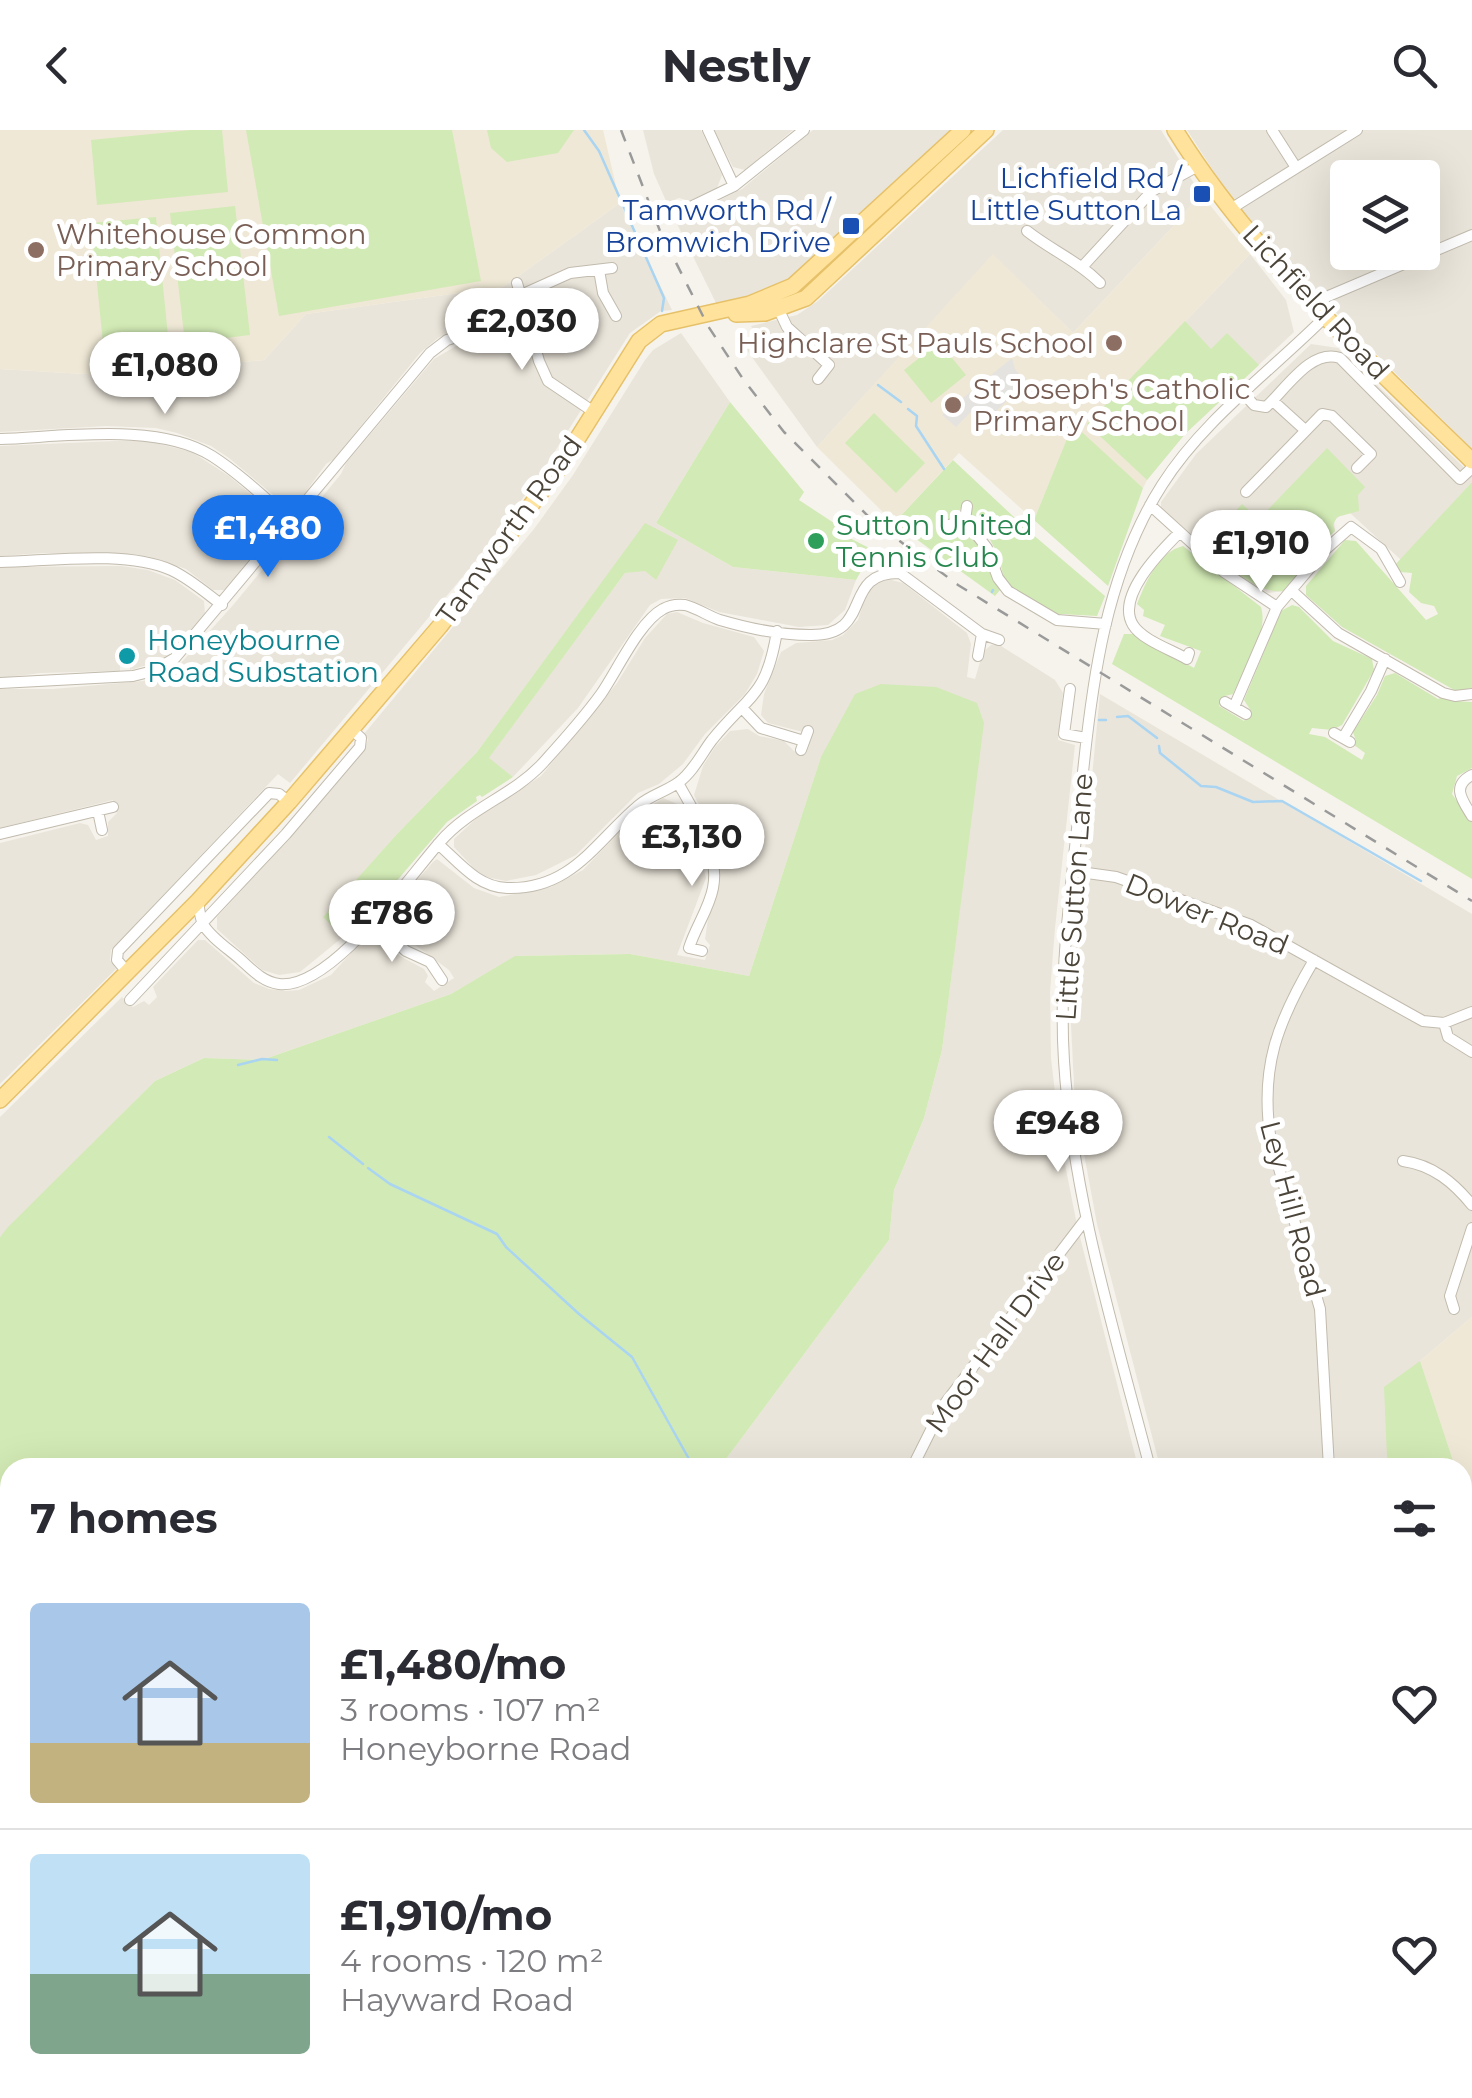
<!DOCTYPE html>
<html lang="en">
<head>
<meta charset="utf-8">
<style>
	body { margin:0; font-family:Montserrat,sans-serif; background:#f2f2f3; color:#2b2b33; height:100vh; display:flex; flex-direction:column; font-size:38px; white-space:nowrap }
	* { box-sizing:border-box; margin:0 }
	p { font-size:32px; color:#7c7c81 }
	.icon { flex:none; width:55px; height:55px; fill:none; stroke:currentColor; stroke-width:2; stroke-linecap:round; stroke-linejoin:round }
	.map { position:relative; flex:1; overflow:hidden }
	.side { position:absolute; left:0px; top:1328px; width:1472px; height:642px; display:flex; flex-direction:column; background:#fff; border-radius:30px 30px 0 0; box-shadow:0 10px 40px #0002 }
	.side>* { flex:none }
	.buttons { position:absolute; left:1330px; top:30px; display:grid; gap:20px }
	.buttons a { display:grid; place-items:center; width:110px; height:110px; border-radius:10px; background:#fff; box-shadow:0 10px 40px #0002; font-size:50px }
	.price { position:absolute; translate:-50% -85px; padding:0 22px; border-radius:35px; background:#fff; color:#222; font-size:32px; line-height:65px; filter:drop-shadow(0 2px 5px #0008) }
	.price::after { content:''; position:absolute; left:50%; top:60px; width:30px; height:22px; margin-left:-15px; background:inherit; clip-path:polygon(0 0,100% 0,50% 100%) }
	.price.current { background:#1a73e8; color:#fff }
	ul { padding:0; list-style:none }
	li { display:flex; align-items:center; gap:30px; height:250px; padding:0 30px }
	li+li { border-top:2px solid #e1e1e2 }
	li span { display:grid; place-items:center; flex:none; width:280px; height:200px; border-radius:10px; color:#555 }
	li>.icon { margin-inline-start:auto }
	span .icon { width:120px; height:120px; fill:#fffc; stroke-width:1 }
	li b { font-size:42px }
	h2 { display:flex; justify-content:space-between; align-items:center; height:120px; padding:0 30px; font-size:42px }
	header { display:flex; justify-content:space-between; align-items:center; height:130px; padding:0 30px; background:#fff; font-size:45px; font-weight:700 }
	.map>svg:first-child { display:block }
</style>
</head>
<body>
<header><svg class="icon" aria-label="back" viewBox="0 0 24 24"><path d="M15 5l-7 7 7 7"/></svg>Nestly<svg class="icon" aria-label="search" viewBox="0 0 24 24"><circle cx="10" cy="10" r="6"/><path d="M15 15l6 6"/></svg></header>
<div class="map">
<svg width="1472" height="1968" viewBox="0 0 1472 1968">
	<rect width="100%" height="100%" fill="#f6f3ec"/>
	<path fill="#eae5da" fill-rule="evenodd" d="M643 0H701L722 45 717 58 689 71 679 68 667 73 654 44Z
		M714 0H793L745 40 733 37Z
		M813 0H952L790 149 753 167 717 175 676 92 742 59Z
		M1003 0H1161L1200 63 1181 88 1073 203 993 125 817 317 746 219 756 205 751 196 797 185 818 171Z
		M1187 0H1472V319L1354 202 1258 99 1227 62ZM1348 48H1422V122H1348Z
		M620 73 672 180 661 181 630 203 538 348 470 438 290 653 278 644 111 820 110 830 116 839 0 954V713L80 693 88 695 96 710 108 706V692L117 683 113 670 0 698V559H53L143 551 158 547 181 533 234 474 341 344 346 333 434 229 463 212 471 219 481 216 475 182 465 184 462 197 438 208 420 223 334 329 326 334 295 377 290 379 229 328 211 316 177 303 156 298 106 296 0 302V239L102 245 264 230 306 184 503 157Z
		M1250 124 1286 170 1294 202 1185 304 1147 350 1087 294Z
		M681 203 730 272 656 393 733 437 856 450 845 480 828 495 799 497 719 482 685 468 661 469 650 475 578 578 513 647 488 629 625 443 645 440 656 450 645 394 477 622 397 704 324 787 343 807 300 842 279 845 262 840 217 799V787L283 715 366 616 368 609 364 604 534 399 573 345 645 230 653 220Z
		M1311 214 1338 218 1472 345V352L1401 430 1349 382 1343 383 1334 391 1335 401 1317 417 1308 434 1283 461 1268 463 1235 441 1161 378V372L1196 324Z
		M114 311H148L192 322 229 346 277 386 279 395 225 460H213L186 439 147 426 44 423 0 426V316Z
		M121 436 148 440 175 450 204 471 205 485 176 519 157 532 130 540 129 517H120V541L41 543 0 548V437Z
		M884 448 903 453 967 503 971 514 967 547 975 549 983 522 991 515 998 514 1055 550 1063 563 1058 610 1075 615 1055 798 1050 862 1051 928 1061 1014 1077 1095 1138 1337H720L889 1110 894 1060 924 988 942 920 983 593 821 627 749 846 630 824 516 826 451 864 262 930 204 928 155 951 0 1107V987L122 867 133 877 144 871 149 875 157 867 153 857 198 810H205L254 853 269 859 286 861 299 860 331 845 370 802 376 803 400 826 424 839 428 846 425 852 434 861 454 848 449 840 407 809 389 782 433 732 437 729 474 758 499 767 551 757 583 740 634 687 663 668 682 676 692 693 706 748 677 825 705 830 710 815 705 809 708 789 720 747 718 729 734 721 741 700 732 690 705 686 694 665 703 636 715 617 730 601 748 599 759 606 784 611 794 621 806 624 814 599 806 595 803 602 768 593 761 585 764 564 781 522 796 513 832 510 843 505 858 490 869 455Z
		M677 482 703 493 754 507 764 521 757 544 745 564 705 604 683 634 659 654 638 663 576 725 536 745 506 751 481 746 454 717V709L479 686 541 646 617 553 645 508 667 484Z
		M1100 564 1472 784V1187L1420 1231 1455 1337H1160L1097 1094 1075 975 1070 875Z
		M1463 1362 1472 1391V1968H1293L1295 1960H1462Z
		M0 1650 10 1678V1781H0Z
		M490 1960H628L624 1968H488Z
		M644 1960H777L774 1968H641Z"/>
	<path fill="#efe8d6" d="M0 0H603L620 73 503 157 306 184 264 230 102 245 0 239Z
		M1200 63 1250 124 1088 293 1147 350 1143 358 1073 295 1034 390 959 323 894 393 817 317 993 124 1073 203 1181 88Z
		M1472 1187V1391L1463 1362 1462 1338 1455 1337 1420 1231Z"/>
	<path fill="#d2eab5" d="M191 0H222L228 62 97 75 91 10Z
		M246 0H452L481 151 279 186Z
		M487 0H574L558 23 507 32 491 18Z
		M235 76 250 205 185 213 170 83Z
		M156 87 169 216 104 223 91 93Z
		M1185 191 1211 219 1227 203 1259 235 1185 304 1147 350 1087 294Z
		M939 212 966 245 931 273 904 240Z
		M730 272 804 362 799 370 840 397 838 402 873 420 856 450 733 437 656 393Z
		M874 283 925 333 896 363 845 313Z
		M1073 294 1143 358 1108 456 1034 390Z
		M1327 318 1365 357 1358 365 1359 381 1337 387 1333 395 1335 401C1315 419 1301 441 1283 461 1254 464 1226 433 1204 415L1242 374 1259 389Z
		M953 330 1031 403 1105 466 1097 486 1061 484 1059 486 1009 456 1004 451C1002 433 991 401 974 395L963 376 951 391 944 393 945 399 963 397 980 414 1000 460 995 466 894 393Z
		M1472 352V558L1456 561 1342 497 1306 465V456L1345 410 1356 411 1426 490 1438 484 1434 476 1421 473 1409 462 1412 443 1400 442 1394 436Z
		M645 393 678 410 656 450 645 441 625 443 489 628 513 647 482 667 480 665 476 667 477 671 447 692 377 774 343 807 323 787 397 704 477 622Z
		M1183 416 1261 477C1269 503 1244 541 1233 564L1225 566 1219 576 1244 591 1251 581 1244 570 1281 481 1292 475 1299 477 1333 511 1372 529 1374 540 1342 595 1332 600 1312 598 1309 604 1325 607 1362 630 1365 623 1354 615 1356 611 1353 602 1377 565 1385 546 1395 543 1438 569 1443 567 1454 571 1472 572V638L1457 646 1452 664 1472 692V749L1112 534 1124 504H1133L1194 538 1201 521 1160 506 1165 495 1143 486 1144 480 1137 474C1146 452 1158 422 1183 416Z
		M881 554 936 557 977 573 984 593 942 920 924 988 894 1060 889 1110 720 1337 10 1338V1678L0 1650V1107L8 1097 155 951 204 928 262 930 451 864 515 826 630 824 749 846 821 627 855 564Z
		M1420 1231 1455 1337H1391L1387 1327 1384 1257Z
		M0 1781H10V1939L0 1916Z
		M17 1960H341L343 1968H19Z"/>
	<path fill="#e5e3e0" d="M1012 228 1015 239 1026 252 985 292 974 279 956 297 942 285Z"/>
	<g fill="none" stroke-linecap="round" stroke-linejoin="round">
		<path stroke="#a9d4f2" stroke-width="2.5" d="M584 0 599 21 664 168 662 181
			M878 255 901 272
			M908 279 917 286 916 296 944 339
			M992 462 993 460
			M1117 587 1128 586 1157 608
			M1099 590H1106
			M1159 616 1160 623 1201 656 1216 657 1253 672 1282 671 1421 751
			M238 935 262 929 277 930
			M329 1007 363 1034
			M368 1038 390 1054 497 1104 506 1117 579 1184 632 1227 694 1338"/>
		<defs>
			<path id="street" d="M708 0 734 56
				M1272 0 1295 36
				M1229 80 1357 0
				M676 84 734 56 804 0
				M1027 101C1051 120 1078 131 1100 153
				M1083 136 1152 61 1198 36
				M599 140 603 163 616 186
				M517 153 539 231 548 251 594 282
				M521 165 570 143 612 138
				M1312 173 1472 105
				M777 176 787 197 829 235 818 249
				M469 186 475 216
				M1244 264 1254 275 1266 277C1286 259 1311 218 1340 228L1460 349 1472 338
				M1273 271 1305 300
				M0 309C62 307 159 292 212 326 240 344 265 368 290 390
				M1246 362 1322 284 1332 286 1371 324 1357 338
				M1150 375 1224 442 1277 477
				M967 376 965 390 987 418 998 448 1008 461 1057 490 1106 494
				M949 395 965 390
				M1180 402C1162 420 1115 466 1133 495 1142 510 1172 520 1187 529L1189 523
				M0 432C50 431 125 420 171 440 189 448 206 463 222 475
				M1292 461 1338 503 1443 563 1455 566 1472 564
				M978 526 982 504
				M0 553 133 546 153 541 175 528 430 223 447 210 472 202
				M1070 559 1064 604 1086 608
				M1225 572 1246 584
				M1234 577 1277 477 1326 419 1351 397 1381 419 1400 452
				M743 579 761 598 804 611
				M1334 603 1350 612
				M1343 608 1371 561 1385 529
				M801 620 808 601
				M1472 645C1451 656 1462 670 1472 686
				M678 653C695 683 720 722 713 758 709 779 695 798 689 818L702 821
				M98 681 102 700
				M0 704 113 677
				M438 714C459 732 477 757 507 758 572 760 596 711 639 675 651 665 667 661 679 652 693 642 702 623 712 610 750 563 766 568 777 501
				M1073 741 1116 747 1251 795 1423 891 1444 893 1472 882
				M198 771C199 778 200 788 203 794 210 807 230 820 241 830 252 840 263 852 279 854 331 860 409 747 440 712 469 678 512 666 542 634 562 612 583 589 601 564 617 541 639 492 663 479 670 475 677 474 685 475 697 478 708 486 720 490 747 498 782 505 810 505 876 506 839 442 900 443L982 504 999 510
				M373 792 406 821 430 832 442 850
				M1314 830C1278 891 1259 938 1271 1011L1320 1179 1329 1338
				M128 843 117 830 118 821 269 663 279 664 289 672
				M130 870 286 704 360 617 361 608 352 600
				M1444 893 1448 907 1472 922
				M1403 1031C1433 1035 1454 1053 1472 1075
				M1454 1179 1450 1166 1472 1098
				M912 1338 943 1276 1085 1090
				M1150 1338C1115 1203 1073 1070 1064 931 1058 838 1073 744 1082 652 1092 550 1106 443 1162 355 1203 290 1271 241 1325 187
				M1462 1454 1472 1443
				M1462 1679 1472 1677
				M1462 1833 1472 1841
				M1462 1878 1472 1867
				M1226 1960 1247 1968
				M476 1968 479 1960
				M633 1968 637 1960
				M784 1968 786 1960
				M896 1968 899 1960
				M1011 1968 1015 1960
				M1129 1968 1133 1960
				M1284 1968 1286 1960"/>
			<path id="secondary" d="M0 1940 11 1968"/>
			<path id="primary" d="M1175 0C1254 127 1366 228 1472 331
				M736 184 765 183 806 168 986 0
				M0 970 198 771 289 672 440 496 559 338 639 211 661 194 750 174 793 156 963 0"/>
		</defs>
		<use href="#street" stroke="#c2bbae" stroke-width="12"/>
		<use href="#secondary" stroke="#d6c79b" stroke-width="16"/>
		<use href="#primary" stroke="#e6c16a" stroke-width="18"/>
		<use href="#street" stroke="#fff" stroke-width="10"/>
		<use href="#secondary" stroke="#fff3cd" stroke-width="14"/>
		<use href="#primary" stroke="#ffe39c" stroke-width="15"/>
		<path stroke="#9a9a9a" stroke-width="2.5" stroke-dasharray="12 12" stroke-linecap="butt" d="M621 0 660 101 708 196 743 249 784 302 872 390 958 455 1472 771"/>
	</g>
	<g fill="#1a4fb4" stroke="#fff" stroke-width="4">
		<rect x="1192" y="54" width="20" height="20" rx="5"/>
		<rect x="841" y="86" width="20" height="20" rx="5"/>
	</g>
	<g fill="#8d6e63" stroke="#fff" stroke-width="4">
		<circle cx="36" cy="120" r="10"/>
		<circle cx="1114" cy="213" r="10"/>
		<circle cx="953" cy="275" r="10"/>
	</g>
	<circle fill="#2e9e5b" stroke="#fff" stroke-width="4" cx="816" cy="411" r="10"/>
	<circle fill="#0f9aa8" stroke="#fff" stroke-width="4" cx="127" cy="526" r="10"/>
	<g text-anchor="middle" stroke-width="10" stroke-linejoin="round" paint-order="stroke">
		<g font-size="28" fill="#164399" stroke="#fff" text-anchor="end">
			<text x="1182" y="58">Lichfield Rd /<tspan x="1182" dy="32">Little Sutton La</tspan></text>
			<text x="831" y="90">Tamworth Rd /<tspan x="831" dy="32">Bromwich Drive</tspan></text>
		</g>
		<g font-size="28" fill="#785e54" stroke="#fff" text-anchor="start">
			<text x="56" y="114">Whitehouse Common<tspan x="56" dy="32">Primary School</tspan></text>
			<text x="1094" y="223" text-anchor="end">Highclare St Pauls School</text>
			<text x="973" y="269">St Joseph's Catholic<tspan x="973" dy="32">Primary School</tspan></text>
		</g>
		<g font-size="28" fill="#4b4439" stroke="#fff">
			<text transform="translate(1316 172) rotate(47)" y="10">Lichfield Road</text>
			<text transform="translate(509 400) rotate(-54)" y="10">Tamworth Road</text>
			<text transform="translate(1074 767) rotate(-86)" y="10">Little Sutton Lane</text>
			<text transform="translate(1207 784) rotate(22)" y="10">Dower Road</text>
			<text transform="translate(1293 1079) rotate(75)" y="10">Ley Hill Road</text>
			<text transform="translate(995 1212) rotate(-54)" y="10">Moor Hall Drive</text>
		</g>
		<g font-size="28" fill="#27864d" stroke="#fff" text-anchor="start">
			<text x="836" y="405">Sutton United<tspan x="836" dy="32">Tennis Club</tspan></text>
		</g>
		<g font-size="28" fill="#0d838f" stroke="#fff" text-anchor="start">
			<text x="147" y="520">Honeybourne<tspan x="147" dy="32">Road Substation</tspan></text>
		</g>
	</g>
</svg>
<div class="buttons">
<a><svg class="icon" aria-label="layers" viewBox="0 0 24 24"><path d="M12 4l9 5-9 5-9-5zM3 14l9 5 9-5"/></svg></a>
</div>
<b class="price" style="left:522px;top:243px">£2,030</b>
<b class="price" style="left:165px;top:287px">£1,080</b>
<b class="price current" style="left:268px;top:450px">£1,480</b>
<b class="price" style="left:1261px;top:465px">£1,910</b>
<b class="price" style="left:692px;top:759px">£3,130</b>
<b class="price" style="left:392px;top:835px">£786</b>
<b class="price" style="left:1058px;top:1045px">£948</b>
<section class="side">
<h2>7 homes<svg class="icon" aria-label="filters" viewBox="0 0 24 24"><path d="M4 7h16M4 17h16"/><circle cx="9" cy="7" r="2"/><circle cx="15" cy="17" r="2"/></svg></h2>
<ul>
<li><span style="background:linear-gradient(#a9c7e8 70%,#c2b280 0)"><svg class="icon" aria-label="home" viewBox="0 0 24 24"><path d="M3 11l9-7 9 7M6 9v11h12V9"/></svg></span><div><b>£1,480/mo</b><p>3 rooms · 107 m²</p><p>Honeyborne Road</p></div><svg class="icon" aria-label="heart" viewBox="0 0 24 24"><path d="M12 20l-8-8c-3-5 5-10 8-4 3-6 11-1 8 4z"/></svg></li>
<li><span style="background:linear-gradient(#bfe0f5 60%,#7fa58c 0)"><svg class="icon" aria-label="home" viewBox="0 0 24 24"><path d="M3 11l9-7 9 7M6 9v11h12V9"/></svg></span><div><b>£1,910/mo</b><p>4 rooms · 120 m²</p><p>Hayward Road</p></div><svg class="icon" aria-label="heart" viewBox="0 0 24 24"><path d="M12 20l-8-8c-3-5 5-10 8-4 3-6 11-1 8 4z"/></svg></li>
</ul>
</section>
</div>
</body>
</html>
